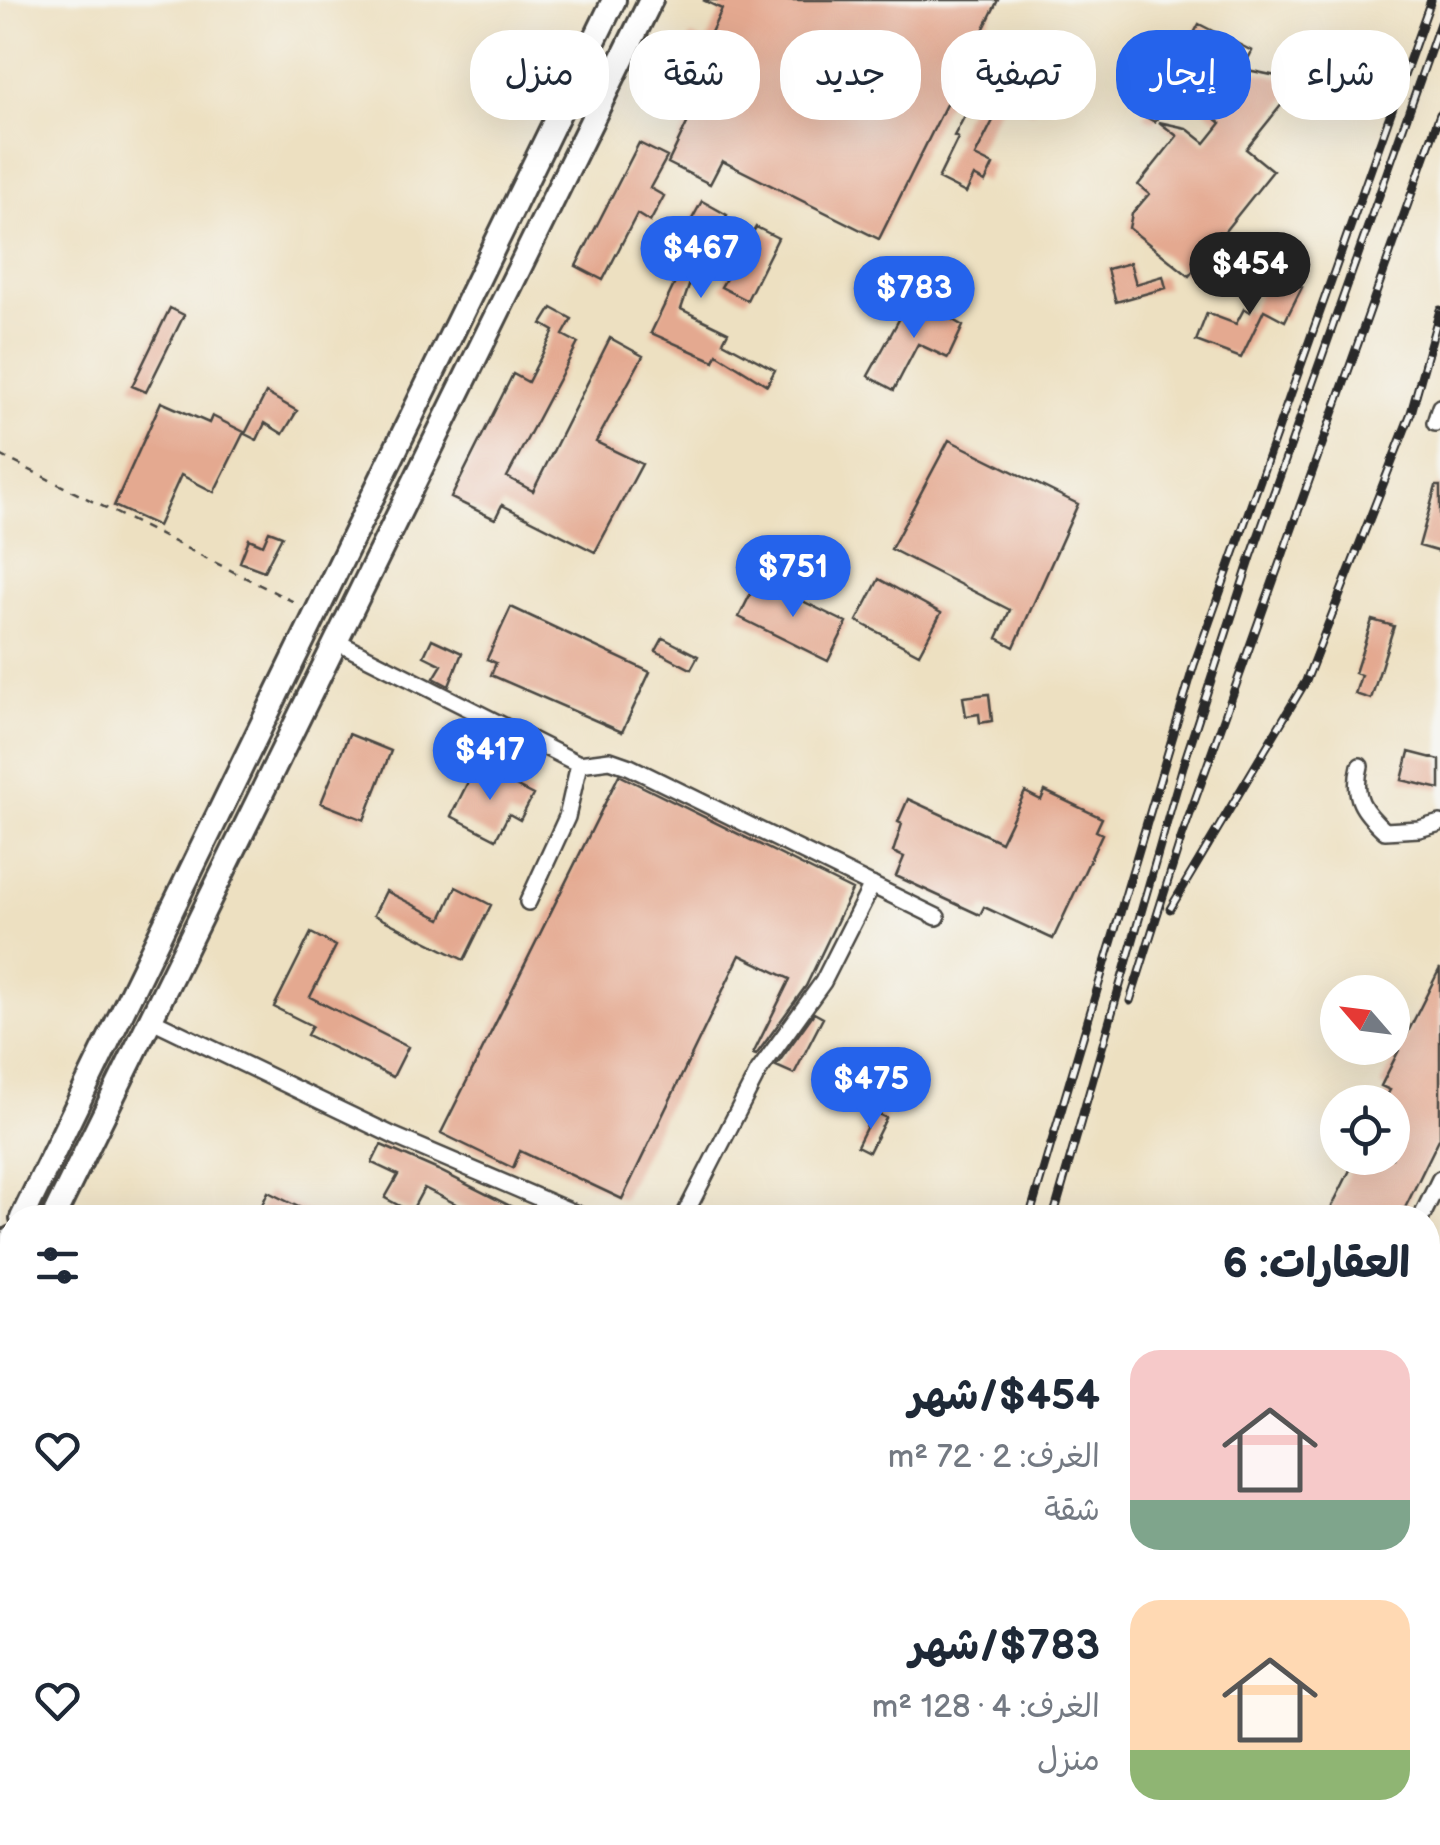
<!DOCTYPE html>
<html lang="ar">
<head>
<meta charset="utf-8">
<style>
	body { margin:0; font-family:"Balsamiq Sans","Playpen Sans Arabic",sans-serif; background:#f2f2f3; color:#1f2937; direction:rtl; height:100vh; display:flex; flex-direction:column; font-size:38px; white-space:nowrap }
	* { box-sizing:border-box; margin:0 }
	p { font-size:32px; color:#747a83 }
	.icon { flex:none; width:55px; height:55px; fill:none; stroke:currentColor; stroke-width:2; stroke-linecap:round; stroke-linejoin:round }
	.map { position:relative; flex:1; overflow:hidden; direction:ltr }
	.details { position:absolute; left:0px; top:1205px; width:1440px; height:640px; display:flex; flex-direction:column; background:#fff; border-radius:40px 40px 0 0; box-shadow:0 10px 40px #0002; direction:rtl }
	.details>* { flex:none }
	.banner { position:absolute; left:30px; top:30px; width:1380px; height:90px; direction:rtl; display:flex; gap:20px }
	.needle { width:65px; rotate:298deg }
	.fabs { position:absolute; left:1320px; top:975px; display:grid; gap:20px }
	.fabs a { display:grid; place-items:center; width:90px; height:90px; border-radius:50%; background:#fff; box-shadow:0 10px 40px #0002; font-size:50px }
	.price { position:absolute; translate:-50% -85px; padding:0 22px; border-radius:35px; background:#2563eb; color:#fff; font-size:32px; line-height:65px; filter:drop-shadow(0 2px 5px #0008) }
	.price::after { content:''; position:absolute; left:50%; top:60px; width:30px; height:22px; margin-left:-15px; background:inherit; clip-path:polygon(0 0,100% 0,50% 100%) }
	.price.current { background:#222; color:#fff }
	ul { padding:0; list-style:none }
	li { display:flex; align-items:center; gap:30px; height:250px; padding:0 30px }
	li span { display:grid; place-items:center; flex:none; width:280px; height:200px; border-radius:30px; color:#555 }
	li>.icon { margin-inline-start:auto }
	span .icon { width:120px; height:120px; fill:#fffc; stroke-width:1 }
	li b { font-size:42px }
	h2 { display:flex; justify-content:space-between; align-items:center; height:120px; padding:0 30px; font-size:42px }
	.pill { padding:0 35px; border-radius:40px; background:#fff; box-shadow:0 10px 40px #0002; font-size:35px; line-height:90px }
	.pill.current { background:#2563eb; color:#fff }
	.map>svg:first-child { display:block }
</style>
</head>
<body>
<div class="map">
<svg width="1440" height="1845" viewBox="0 0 1440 1845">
	<rect width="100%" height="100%" fill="#f6f6f2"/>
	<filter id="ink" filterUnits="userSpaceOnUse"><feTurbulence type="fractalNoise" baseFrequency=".01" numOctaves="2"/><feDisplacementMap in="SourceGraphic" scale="20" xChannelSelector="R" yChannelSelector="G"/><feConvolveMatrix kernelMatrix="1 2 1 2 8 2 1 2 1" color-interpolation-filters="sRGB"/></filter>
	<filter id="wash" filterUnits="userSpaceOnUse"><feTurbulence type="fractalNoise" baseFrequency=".0048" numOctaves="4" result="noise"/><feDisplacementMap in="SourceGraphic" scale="40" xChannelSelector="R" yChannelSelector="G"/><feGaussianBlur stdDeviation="2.25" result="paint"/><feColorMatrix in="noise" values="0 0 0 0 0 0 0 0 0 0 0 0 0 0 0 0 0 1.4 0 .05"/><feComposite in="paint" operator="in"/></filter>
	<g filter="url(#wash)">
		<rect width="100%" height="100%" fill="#ede0c1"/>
		<g id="blocks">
			<path fill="#e4a990" d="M703 0H998L879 239 722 161 710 184 668 163 693 111 676 103 692 70 678 63 691 36 706 43 722 9Z
				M1199 24 1252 51 1243 69 1281 77 1295 88 1246 149 1273 171 1189 276 1129 228 1132 214 1149 194 1138 185 1177 136 1159 122 1186 128 1205 143 1221 123 1201 107 1229 73 1185 50Z
				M1012 28 1063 55 1032 112 1005 97 975 156 993 165 985 182 974 176 966 193 938 179 958 138 954 136Z
				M1166 75 1177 82 1155 122 1144 116Z
				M639 143 667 157 650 188 664 196 650 222 637 214 603 280 576 266Z
				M702 201 727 215 690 283 681 309 728 332 723 342 775 370 767 385 717 354 714 361 651 333 684 264 671 257Z
				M756 227 778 238 747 300 721 287Z
				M1130 263 1136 284 1163 276 1166 288 1116 302 1107 269Z
				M1270 271 1302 287 1285 321 1264 310 1241 358 1196 341 1207 313 1236 324 1244 309 1250 312Z
				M912 296 963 326 948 358 918 344 894 390 868 376Z
				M170 308 184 315 146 392 132 386Z
				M552 308 572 319 563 335 578 343 507 477 533 491 610 338 643 356 596 442 642 464 595 552 502 505 495 519 451 498 513 374 528 382 554 331 542 324Z
				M266 393 297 411 283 434 265 423 257 440 245 434Z
				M161 402 209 423 212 416 244 432 214 492 181 475 158 526 114 506Z
				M949 440 1078 504 1014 647 997 638 1010 610 891 549Z
				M1436 486H1440V552L1419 546Z
				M269 531 282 536 264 571 240 562 249 539 263 545Z
				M758 579 847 623 828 661 739 617Z
				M879 579 941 613 919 654 857 621Z
				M511 607 650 672 622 732 491 675 496 663 487 659Z
				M1372 620 1394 626 1371 699 1355 694 1361 675 1355 673Z
				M663 638 698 656 691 669 656 651Z
				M432 639 462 653 449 686 434 678 442 665 424 656Z
				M989 694 992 721 980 723 979 714 966 716 963 697Z
				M349 734 391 751 364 820 321 803Z
				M1409 752 1440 760V789L1402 780Z
				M476 766 533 795 520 820 509 814 496 839 451 816Z
				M619 775 852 890 806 986 756 1055 753 1054 790 979 740 955 622 1199 520 1151 513 1168 441 1133Z
				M1045 791 1102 818 1096 831 1102 834 1053 939 984 907 980 915 896 876 904 857 893 852 902 824 898 822 908 799 1001 842 1025 792 1041 800Z
				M456 887 491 905 464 960 374 915 386 891 441 919Z
				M311 933 336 946 310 997 408 1047 393 1077 307 1035 312 1026 274 1007Z
				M1440 968V1137L1400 1218H1326L1356 1158H1392V1102H1383L1390 1090 1381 1086Z
				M814 1013 823 1018 794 1074 776 1066Z
				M874 1112 886 1118 869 1152 857 1146Z
				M381 1145 438 1170 534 1218H484L424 1188 411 1212 385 1198 398 1175 372 1163Z
				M268 1192 321 1218H256Z
				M0 1573 12 1579V1608L0 1632Z
				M530 1832H632L626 1845H524Z"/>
		</g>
	</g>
	<g filter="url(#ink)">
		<use href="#blocks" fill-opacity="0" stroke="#484642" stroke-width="2.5"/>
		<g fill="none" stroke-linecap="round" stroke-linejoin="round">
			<defs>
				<path id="minor" d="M1435 423 1440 407
					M335 641 579 764 610 760 630 767 937 917
					M1360 766C1352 797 1363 811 1385 831L1419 829 1440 823
					M528 902 567 817 579 764
					M150 1019 394 1136 586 1218
					M683 1218 758 1072 823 982 872 885
					M1421 1218 1440 1179
					M1428 1288 1440 1295
					M0 1357 12 1352
					M1428 1596 1440 1602
					M0 1781 12 1755
					M803 1845 807 1832
					M1097 1845V1832
					M1354 1845 1357 1832"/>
				<path id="highway" d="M22 1218 614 0
					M53 1218 651 0
					M0 1263 12 1238
					M0 1326 12 1301"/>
			</defs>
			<use href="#minor" stroke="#484642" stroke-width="20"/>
			<use href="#highway" stroke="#484642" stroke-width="28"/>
			<path stroke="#484642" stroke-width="2.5" stroke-dasharray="8 8" stroke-linecap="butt" d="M0 455 298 604"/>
			<use href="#minor" stroke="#fff" stroke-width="15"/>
			<use href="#highway" stroke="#fff" stroke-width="22"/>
			<defs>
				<path id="rail" d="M1170 909 1306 681 1411 413 1440 310
					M1130 1001 1181 839 1440 114
					M1029 1218 1194 665 1431 0
					M1053 1218 1183 766 1251 557 1440 23
					M855 1845 858 1832
					M871 1845 874 1832
					M887 1845 890 1832"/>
			</defs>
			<use href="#rail" stroke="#2b2b2b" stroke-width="9"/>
			<use href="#rail" stroke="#f6f6f2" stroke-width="5" stroke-dasharray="15" stroke-linecap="butt"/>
		</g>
	</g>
</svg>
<div class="fabs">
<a><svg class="needle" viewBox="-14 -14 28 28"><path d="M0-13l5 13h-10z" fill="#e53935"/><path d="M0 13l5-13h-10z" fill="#747a83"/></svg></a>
<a><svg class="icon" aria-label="locate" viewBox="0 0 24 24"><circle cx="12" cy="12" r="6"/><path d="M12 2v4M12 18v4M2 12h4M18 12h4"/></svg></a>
</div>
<b class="price" style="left:701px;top:301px">$467</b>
<b class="price current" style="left:1250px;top:317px">$454</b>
<b class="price" style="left:914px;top:341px">$783</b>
<b class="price" style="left:793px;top:620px">$751</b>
<b class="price" style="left:490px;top:803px">$417</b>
<b class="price" style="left:871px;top:1132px">$475</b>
<div class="banner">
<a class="pill">شراء</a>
<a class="pill current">إيجار</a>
<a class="pill">تصفية</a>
<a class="pill">جديد</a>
<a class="pill">شقة</a>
<a class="pill">منزل</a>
</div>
<section class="details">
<h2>العقارات: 6<svg class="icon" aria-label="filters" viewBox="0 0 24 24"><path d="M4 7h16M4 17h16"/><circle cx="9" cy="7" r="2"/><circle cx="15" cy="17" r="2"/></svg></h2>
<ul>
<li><span style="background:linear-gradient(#f6c9c9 75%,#7fa58c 0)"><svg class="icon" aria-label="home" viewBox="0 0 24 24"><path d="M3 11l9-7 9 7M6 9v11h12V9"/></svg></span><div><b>$454/شهر</b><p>الغرف: 2 · 72 m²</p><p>شقة</p></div><svg class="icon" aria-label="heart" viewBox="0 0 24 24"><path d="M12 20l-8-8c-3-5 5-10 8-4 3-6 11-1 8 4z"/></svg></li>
<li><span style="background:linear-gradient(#ffd9b3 75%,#8fb573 0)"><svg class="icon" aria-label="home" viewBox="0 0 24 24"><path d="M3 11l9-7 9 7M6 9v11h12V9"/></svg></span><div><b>$783/شهر</b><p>الغرف: 4 · 128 m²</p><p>منزل</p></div><svg class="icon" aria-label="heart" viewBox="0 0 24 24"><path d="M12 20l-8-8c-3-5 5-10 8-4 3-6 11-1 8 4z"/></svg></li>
</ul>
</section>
</div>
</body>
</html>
